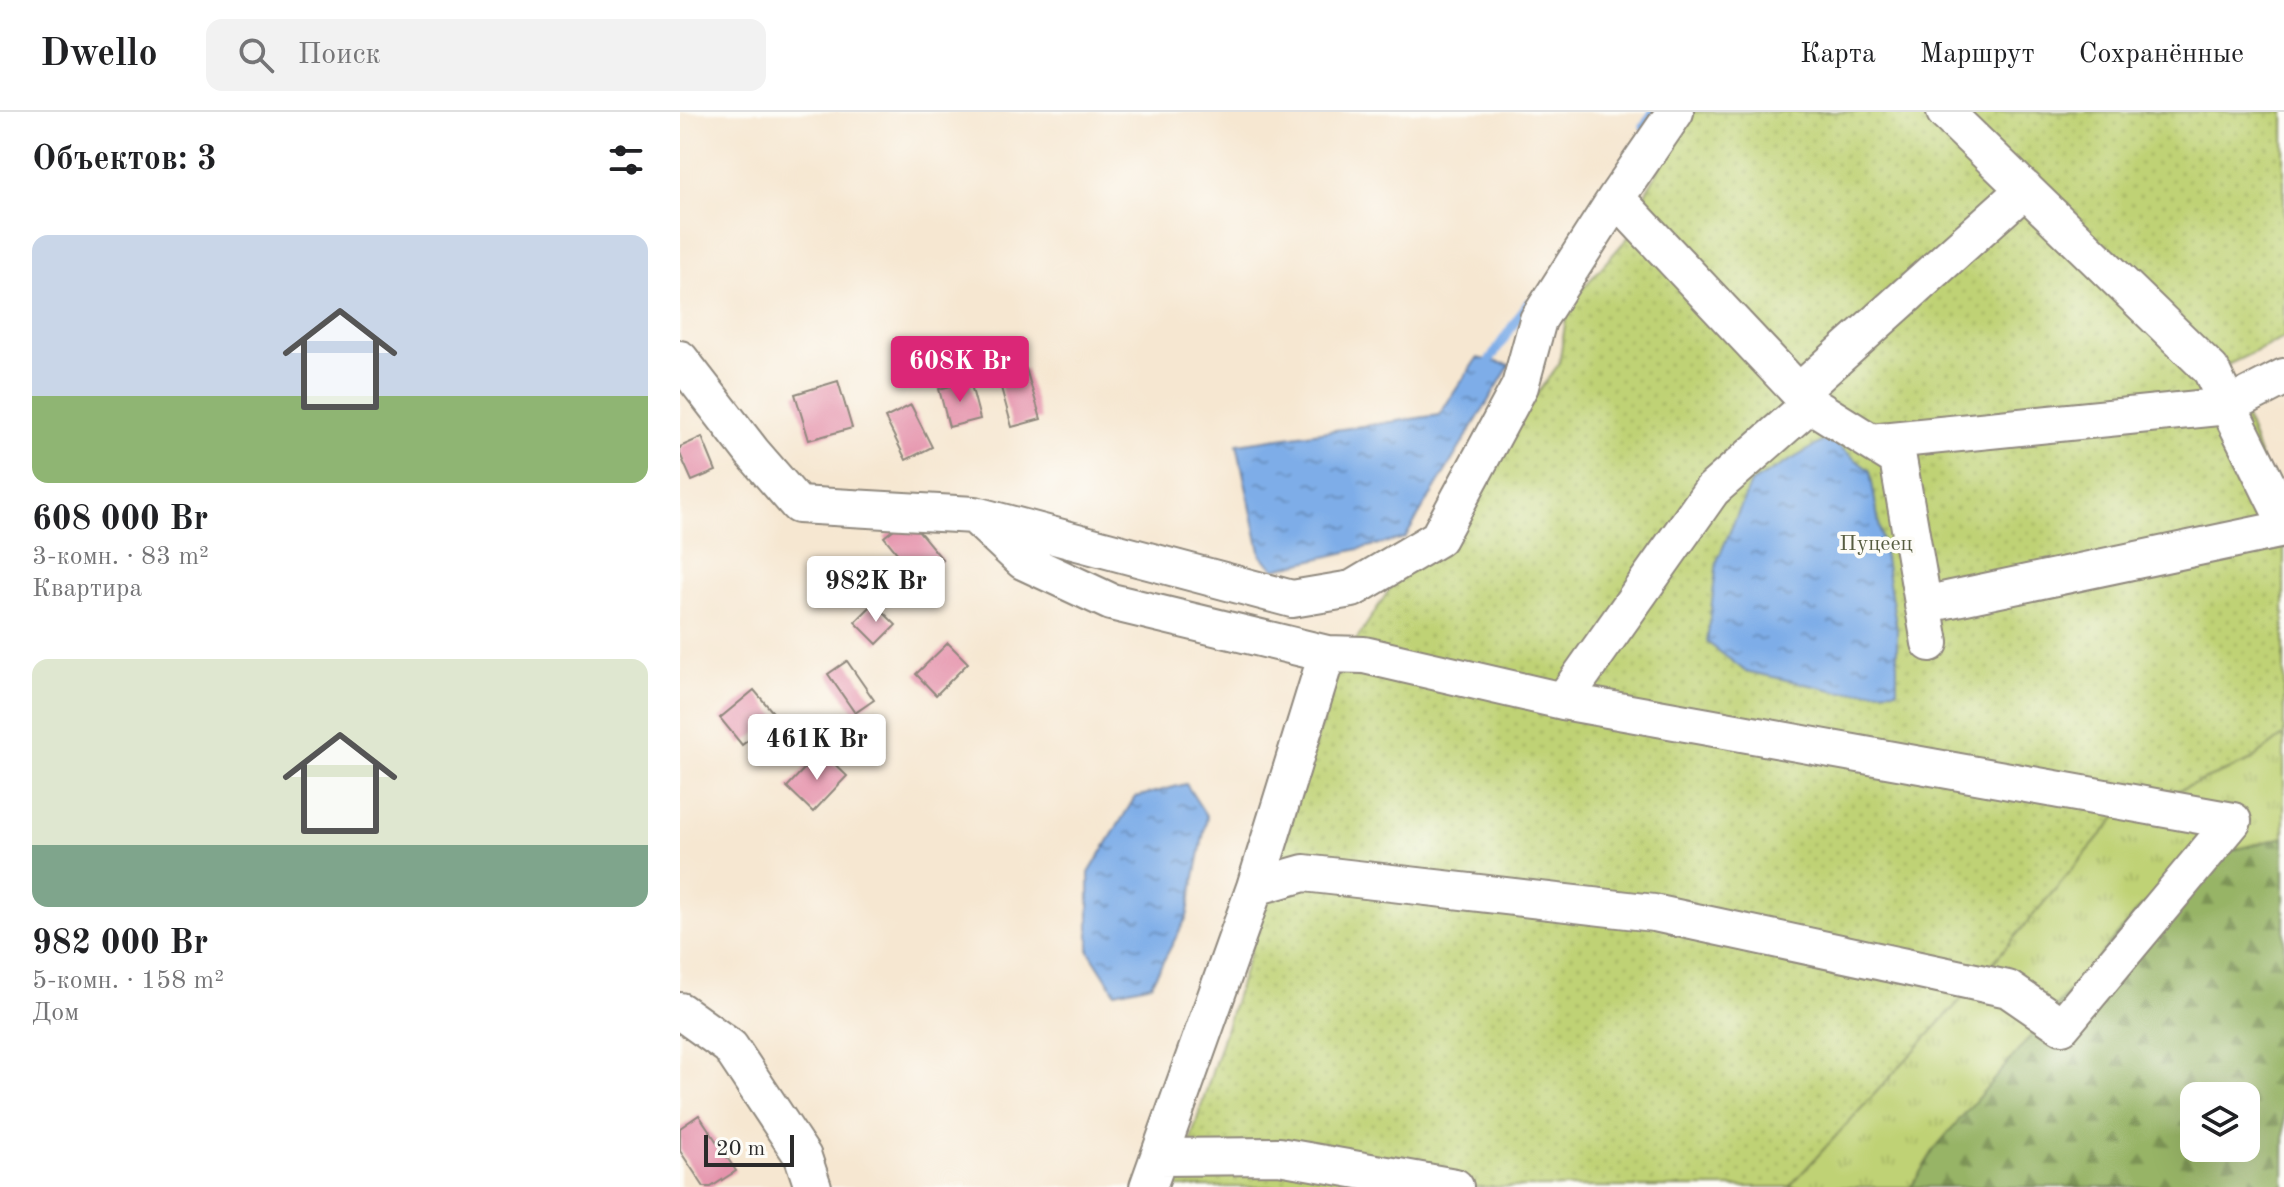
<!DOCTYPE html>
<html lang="ru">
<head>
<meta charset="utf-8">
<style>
	body { margin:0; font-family:"Old Standard TT",serif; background:#f2f2f2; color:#202124; height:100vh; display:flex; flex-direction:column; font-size:30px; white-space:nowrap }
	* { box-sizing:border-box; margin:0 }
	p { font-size:26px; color:#757577 }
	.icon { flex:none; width:44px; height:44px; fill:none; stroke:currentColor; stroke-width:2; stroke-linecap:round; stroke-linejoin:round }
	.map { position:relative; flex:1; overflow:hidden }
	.side { display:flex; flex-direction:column; background:#fff; width:680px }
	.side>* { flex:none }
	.tools { position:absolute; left:1500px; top:970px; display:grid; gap:16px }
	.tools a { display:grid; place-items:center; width:80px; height:80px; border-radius:16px; background:#fff; box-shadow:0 8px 32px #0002; font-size:40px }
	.scale { position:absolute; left:24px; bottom:20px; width:90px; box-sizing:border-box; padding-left:8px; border:4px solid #2b2b2b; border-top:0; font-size:22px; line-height:28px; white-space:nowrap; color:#2b2b2b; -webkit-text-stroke:6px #fdfcf7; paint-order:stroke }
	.price { position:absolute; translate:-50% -68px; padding:0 18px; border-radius:8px; background:#fff; color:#222; font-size:26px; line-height:52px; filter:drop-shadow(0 2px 4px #0008) }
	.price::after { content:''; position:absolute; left:50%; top:48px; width:24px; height:18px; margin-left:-12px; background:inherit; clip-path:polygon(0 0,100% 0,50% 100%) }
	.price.active { background:#db2777; color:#fff }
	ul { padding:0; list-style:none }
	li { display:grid; align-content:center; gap:16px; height:424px; padding:0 32px }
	li span { display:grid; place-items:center; height:248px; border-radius:16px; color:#555 }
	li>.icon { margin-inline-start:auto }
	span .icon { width:144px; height:144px; fill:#fffc; stroke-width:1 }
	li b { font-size:34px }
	h2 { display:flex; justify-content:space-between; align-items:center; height:96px; padding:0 32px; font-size:34px }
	header { display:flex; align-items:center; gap:48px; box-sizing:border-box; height:112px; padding:0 40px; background:#fff; border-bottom:2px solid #e0e0e0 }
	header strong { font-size:38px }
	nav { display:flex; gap:44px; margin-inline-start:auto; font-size:28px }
	.search { width:560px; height:72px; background:#f2f2f2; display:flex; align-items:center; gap:20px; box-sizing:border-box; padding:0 28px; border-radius:16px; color:#757577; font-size:30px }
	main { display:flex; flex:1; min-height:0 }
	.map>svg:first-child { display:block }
</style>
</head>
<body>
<header>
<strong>Dwello</strong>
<div class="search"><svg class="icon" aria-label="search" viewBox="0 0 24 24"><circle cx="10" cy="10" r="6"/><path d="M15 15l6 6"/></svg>Поиск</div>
<nav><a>Карта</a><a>Маршрут</a><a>Сохранённые</a></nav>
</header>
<main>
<section class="side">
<h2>Объектов: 3<svg class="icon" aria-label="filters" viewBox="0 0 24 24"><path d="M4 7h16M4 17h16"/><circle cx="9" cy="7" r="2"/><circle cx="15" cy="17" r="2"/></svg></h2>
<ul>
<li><span style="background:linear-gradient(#c9d6e8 65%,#8fb573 0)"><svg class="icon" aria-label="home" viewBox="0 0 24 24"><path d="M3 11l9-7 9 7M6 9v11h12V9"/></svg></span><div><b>608 000 Br</b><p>3-комн. · 83 m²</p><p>Квартира</p></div></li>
<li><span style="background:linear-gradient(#dfe7d0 75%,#7fa58c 0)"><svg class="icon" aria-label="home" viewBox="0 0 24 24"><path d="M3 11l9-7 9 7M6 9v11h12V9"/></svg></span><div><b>982 000 Br</b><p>5-комн. · 158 m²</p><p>Дом</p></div></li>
</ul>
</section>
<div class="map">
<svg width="1604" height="1075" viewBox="0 0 1604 1075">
	<defs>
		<pattern id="grass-tufts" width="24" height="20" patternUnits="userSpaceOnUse" patternTransform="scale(2)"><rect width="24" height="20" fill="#bfd275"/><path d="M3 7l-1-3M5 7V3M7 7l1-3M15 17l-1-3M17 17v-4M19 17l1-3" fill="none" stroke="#a4b465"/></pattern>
		<pattern id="forest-firs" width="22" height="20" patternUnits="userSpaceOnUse" patternTransform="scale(2)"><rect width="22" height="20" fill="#97b466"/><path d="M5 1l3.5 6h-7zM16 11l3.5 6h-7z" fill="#7b9354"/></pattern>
		<pattern id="garden-dots" width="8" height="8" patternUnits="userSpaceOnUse" patternTransform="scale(2)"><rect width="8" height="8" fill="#bfd275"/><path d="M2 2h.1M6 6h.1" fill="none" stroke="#a4b465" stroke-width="1.8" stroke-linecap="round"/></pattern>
		<pattern id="water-ripples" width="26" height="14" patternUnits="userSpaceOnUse" patternTransform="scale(2)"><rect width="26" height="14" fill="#7eade8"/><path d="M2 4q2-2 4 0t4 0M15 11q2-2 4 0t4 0" fill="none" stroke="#678dbc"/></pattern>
	</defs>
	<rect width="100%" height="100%" fill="#fdfcf7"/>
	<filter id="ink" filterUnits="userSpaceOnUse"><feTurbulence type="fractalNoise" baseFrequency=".0125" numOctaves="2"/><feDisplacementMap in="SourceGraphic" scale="16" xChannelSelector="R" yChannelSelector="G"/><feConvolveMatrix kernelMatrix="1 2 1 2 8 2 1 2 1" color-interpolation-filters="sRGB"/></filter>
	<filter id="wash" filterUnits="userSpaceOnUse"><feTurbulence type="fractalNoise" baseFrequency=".006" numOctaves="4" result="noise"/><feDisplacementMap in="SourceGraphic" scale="32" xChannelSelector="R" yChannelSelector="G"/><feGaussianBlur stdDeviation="1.8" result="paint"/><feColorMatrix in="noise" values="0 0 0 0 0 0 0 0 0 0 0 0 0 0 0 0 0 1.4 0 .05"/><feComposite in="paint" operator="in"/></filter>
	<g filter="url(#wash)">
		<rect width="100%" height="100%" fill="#f6e7d1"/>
		<path fill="url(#grass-tufts)" stroke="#757e50" stroke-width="2" fill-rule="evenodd" d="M1604 623V1075H1109L1288 880 1439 702 1570 649ZM1514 984H1566V1036H1514Z"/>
		<path fill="url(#forest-firs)" stroke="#617048" stroke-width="2" fill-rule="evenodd" d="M1604 725V1075H1231L1255 1036 1461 795 1541 741ZM1514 984H1566V1036H1514Z"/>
		<path fill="url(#garden-dots)" stroke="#757e50" stroke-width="2" d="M1011 0H1604V226L1547 253 1604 413V623L1570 649 1439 702 1288 880 1109 1075H490L511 1027 660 553 709 478 879 252 888 193 953 120 965 82Z"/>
		<path fill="url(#water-ripples)" stroke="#546c8a" stroke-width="2" d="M797 246 830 253 725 426 595 457 581 444 557 332 759 303Z
			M1149 326 1190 359 1217 517V578L1162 580 1065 559 1027 530 1037 449 1071 371Z
			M506 672 527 705 507 805 471 872 435 880 409 839V761L455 685Z"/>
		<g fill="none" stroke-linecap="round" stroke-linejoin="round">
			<path stroke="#7eade8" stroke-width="9" d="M964 15 973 0
				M803 258 848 191"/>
		</g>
		<g id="blocks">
			<path fill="#e593ac" d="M346 257 361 307 332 315 318 265Z
				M158 269 172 316 129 328 115 282Z
				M290 269 300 307 269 315 259 277Z
				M231 293 252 335 226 348 205 306Z
				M22 325 36 359 12 369 0 342V335Z
				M228 406 263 448 239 468 204 425Z
				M194 491 216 513 197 532 175 510Z
				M268 531 288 551 256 583 236 562Z
				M167 549 194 588 175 601 148 562Z
				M74 578 97 605 62 633 40 606Z
				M141 639 167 664 133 700 107 675Z
				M19 1003 56 1059 31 1075H24L0 1039V1016Z"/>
		</g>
	</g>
	<g filter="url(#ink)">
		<use href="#blocks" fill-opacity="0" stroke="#90897e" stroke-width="2"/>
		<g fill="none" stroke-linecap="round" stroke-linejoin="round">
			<defs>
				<path id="minor" d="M1265 0 1531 258 1548 294 1604 265
					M936 86 995 0
					M0 247 72 340 118 393 294 403 343 449 431 490 647 542 684 543 883 589 1553 709 1382 914 1328 877 974 801 624 761 575 775
					M1119 280 1345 77
					M1130 292 1218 347 1250 531
					M1191 330 1548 294 1604 407
					M299 404 612 487 672 477 758 426 840 274 858 208 936 86 1130 292 1032 378 883 589
					M1243 493 1604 417
					M0 899 50 935 123 1045 133 1075
					M479 1045 599 1044 775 1075
					M468 1075 575 775 647 542"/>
			</defs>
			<use href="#minor" stroke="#90897e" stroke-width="40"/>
			<use href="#minor" stroke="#fff" stroke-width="36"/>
		</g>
	</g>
	<g text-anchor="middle" stroke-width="7" stroke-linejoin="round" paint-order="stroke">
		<g font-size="22" fill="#575d41" stroke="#fdfcf7">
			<text x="1196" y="438">Пуцеец</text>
		</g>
	</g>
</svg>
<div class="tools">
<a><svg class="icon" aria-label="layers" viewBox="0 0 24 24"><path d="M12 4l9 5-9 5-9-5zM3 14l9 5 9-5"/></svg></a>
</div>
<div class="scale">20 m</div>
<b class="price active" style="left:280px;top:292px">608K Br</b>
<b class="price" style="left:196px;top:512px">982K Br</b>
<b class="price" style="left:137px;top:670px">461K Br</b>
</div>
</main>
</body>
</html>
